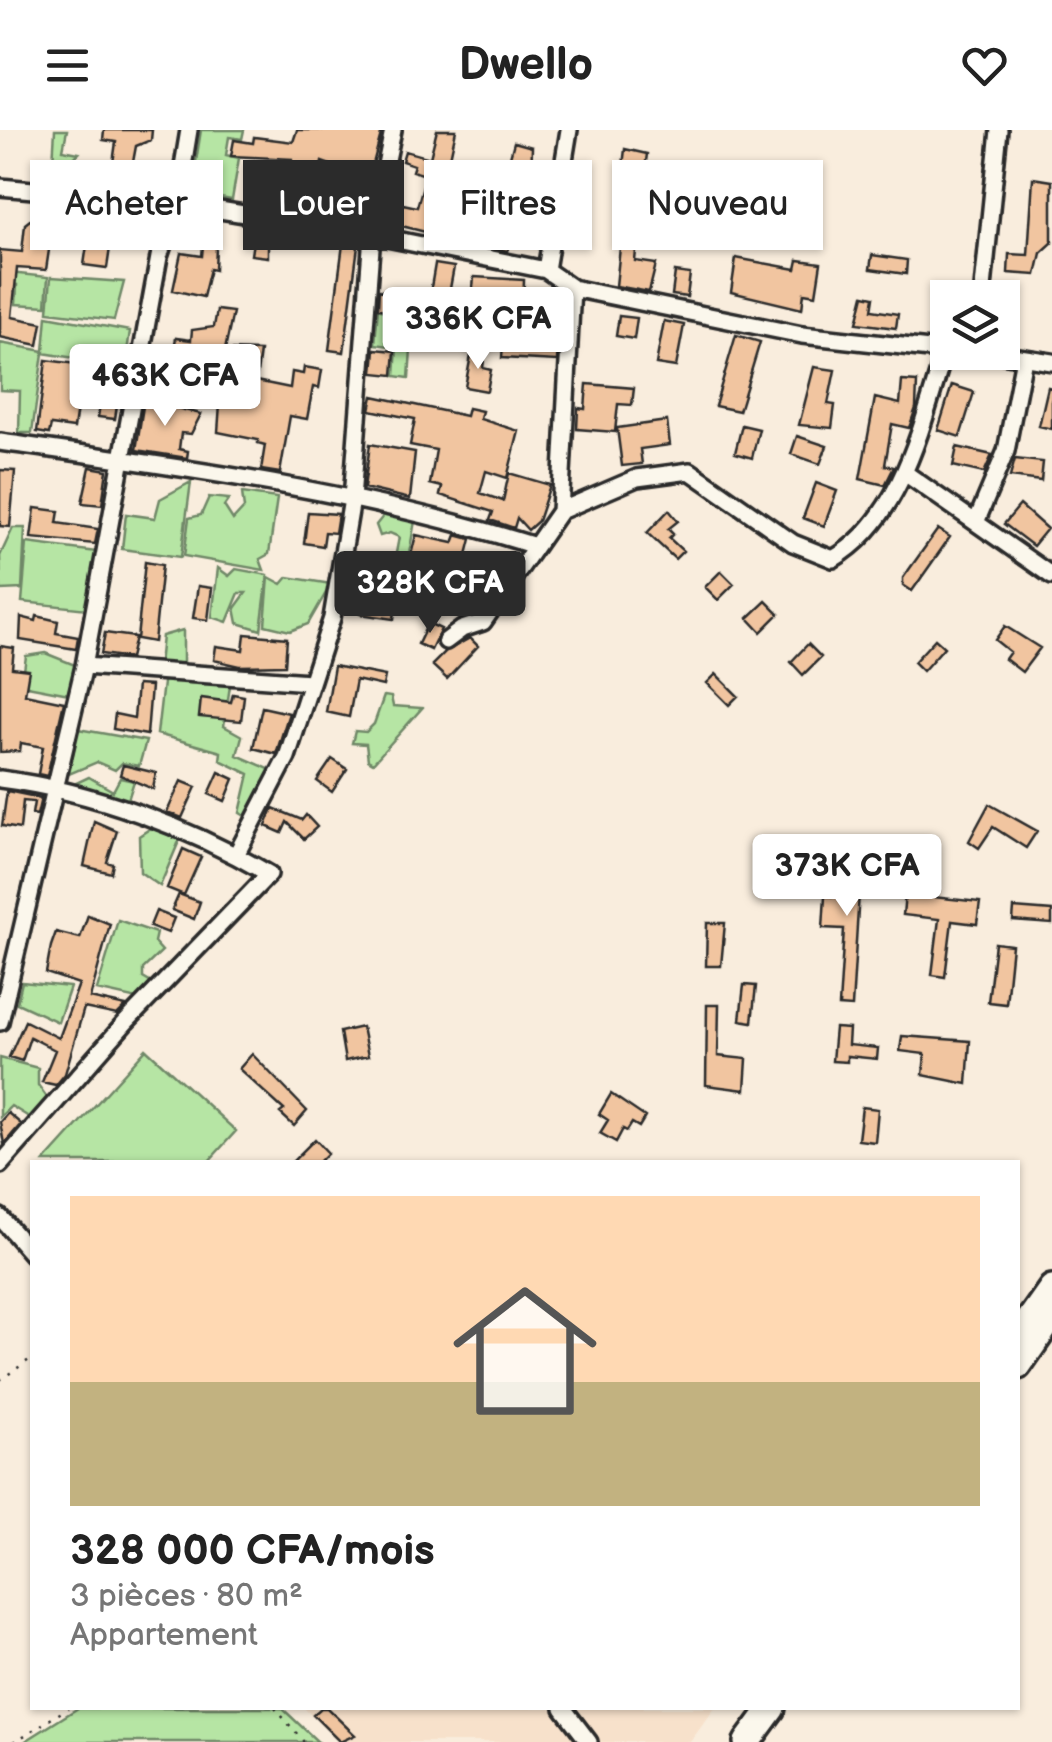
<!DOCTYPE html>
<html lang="fr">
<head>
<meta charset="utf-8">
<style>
	body { margin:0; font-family:"Balsamiq Sans",sans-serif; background:#f2f2f2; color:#222; height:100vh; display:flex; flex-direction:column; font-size:38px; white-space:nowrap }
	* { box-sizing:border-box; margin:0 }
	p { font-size:32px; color:#767676 }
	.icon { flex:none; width:55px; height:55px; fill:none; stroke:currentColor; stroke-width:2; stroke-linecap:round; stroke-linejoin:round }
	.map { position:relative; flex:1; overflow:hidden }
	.sheet { position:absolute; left:30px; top:1030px; width:990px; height:550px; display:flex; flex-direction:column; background:#fff; border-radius:0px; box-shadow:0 2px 8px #0004 }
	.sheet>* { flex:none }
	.guide { position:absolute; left:30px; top:30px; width:992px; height:90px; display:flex; gap:20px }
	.fabs { position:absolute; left:930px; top:150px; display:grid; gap:20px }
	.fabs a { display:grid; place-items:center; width:90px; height:90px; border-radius:0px; background:#fff; box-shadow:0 2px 8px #0004; font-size:50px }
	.price { position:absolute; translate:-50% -85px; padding:0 22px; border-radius:10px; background:#fff; color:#222; font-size:32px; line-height:65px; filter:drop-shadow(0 2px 5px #0008) }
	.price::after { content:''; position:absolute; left:50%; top:60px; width:30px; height:22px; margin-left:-15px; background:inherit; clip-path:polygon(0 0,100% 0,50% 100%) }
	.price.selected { background:#2b2b2b; color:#fff }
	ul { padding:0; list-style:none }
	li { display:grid; align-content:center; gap:20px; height:530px; padding:0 40px }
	li span { display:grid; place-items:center; height:310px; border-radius:0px; color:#555 }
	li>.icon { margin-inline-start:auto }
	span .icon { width:180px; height:180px; fill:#fffc; stroke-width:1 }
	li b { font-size:42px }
	.tag { padding:0 35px; border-radius:0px; background:#fff; box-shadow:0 2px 8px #0004; font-size:35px; line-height:90px }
	.tag.selected { background:#2b2b2b; color:#fff }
	header { display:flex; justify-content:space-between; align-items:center; height:130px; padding:0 40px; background:#fff; font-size:45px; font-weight:700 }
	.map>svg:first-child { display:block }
</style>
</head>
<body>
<header><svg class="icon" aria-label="menu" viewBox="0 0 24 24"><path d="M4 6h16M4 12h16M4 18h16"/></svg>Dwello<svg class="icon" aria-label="heart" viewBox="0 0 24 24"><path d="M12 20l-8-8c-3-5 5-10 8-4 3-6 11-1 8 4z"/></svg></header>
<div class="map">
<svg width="1052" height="1612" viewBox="0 0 1052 1612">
	<rect width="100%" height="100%" fill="#f9eddd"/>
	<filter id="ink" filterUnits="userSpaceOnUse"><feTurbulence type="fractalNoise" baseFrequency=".01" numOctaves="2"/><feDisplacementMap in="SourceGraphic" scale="20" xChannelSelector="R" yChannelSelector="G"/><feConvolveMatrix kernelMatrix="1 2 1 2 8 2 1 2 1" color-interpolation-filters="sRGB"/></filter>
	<g filter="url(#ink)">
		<path fill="#f7e1cb" d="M304 1578H715L690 1612H338Z"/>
		<path fill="#b6e5a4" stroke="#708868" stroke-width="2.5" d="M55 0H67L63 20 79 23 52 49Z
			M201 0H244L242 9 229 7 226 25 239 28 232 70 191 63Z
			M0 142 48 147 46 176 16 174 17 155 0 154Z
			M51 147 124 152 114 190 48 182Z
			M378 179 413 191 409 248 395 246 397 217 375 214Z
			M47 186 130 201 125 236 43 223 32 303H19L20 261 0 260V213L44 221Z
			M191 352 181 427 122 419 126 384 155 388 160 369Z
			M242 363 277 368 269 424 260 429 264 440 184 426 189 388 201 385 209 367 229 369 224 376 233 390 244 378Z
			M384 385 415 391 408 429 396 423 399 407 390 403 380 406 376 395Z
			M13 398H25L22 459 1 460 0 426Z
			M27 413 97 422 87 479 22 472Z
			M218 438 229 446 236 439 268 445 261 500 238 493 235 478 246 463H239L227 492 212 487Z
			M269 447 282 454 288 447 331 454 308 494 290 501 265 495Z
			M183 500V538L159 535 162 506Z
			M45 523 75 535 69 564 22 555 26 526Z
			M164 544C188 546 207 553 231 549L224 596 242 606 237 625 276 642 250 689 240 683 249 644 220 630 221 622 157 604Z
			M384 566 391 567 393 576 422 578 373 633 368 630 366 614 352 613 355 601 366 602 374 594Z
			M78 599 146 611 139 636 122 633 115 640 97 632 69 644Z
			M89 647 113 661 120 648 134 651 127 673 74 654Z
			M151 698 180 709 160 756 140 742 139 706Z
			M118 790 156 803 154 812 162 821 143 839V848L153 854 137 869 97 860Z
			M22 852 70 857 58 892 17 873Z
			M146 919 236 1001 208 1032H44Z
			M0 928 38 938V955L49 970 32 989 11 976 0 987Z
			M78 1578H282L318 1612H24Z"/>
		<path fill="#f1c5a0" stroke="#2b2b2b" stroke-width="2.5" d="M104 0H152L151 10 136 16 131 43 112 40 116 12 103 10Z
			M297 0H382L369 49 322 32 320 43 291 37 292 29 231 26 234 10 253 13 254 7 293 12Z
			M437 0H456L443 60 490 72 496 42 513 46 509 63 516 65 509 90 496 86 490 108 510 111 508 121 475 114 480 94 446 85 441 106 398 95 403 74 417 77 426 45 412 41 414 35 402 31 405 21 430 28Z
			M514 12 532 17 531 49 506 42Z
			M625 19 647 24 645 39 623 36Z
			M140 43 169 48 168 61 138 58Z
			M1033 48 1052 51V113L1041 123 1036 145 1008 143 1009 124 1028 125Z
			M311 60 364 72 360 92 282 79 284 68 309 73Z
			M573 83 589 85 585 113 570 109Z
			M184 88 217 94 215 140 210 139 203 167 173 160 181 123 202 126 204 104 181 100Z
			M623 88 639 91 635 131 656 134 649 162 616 156Z
			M30 90 53 93 46 140 17 138 12 187 42 193 38 215 0 207V120L22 122 25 94Z
			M255 98 268 100V127L251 125Z
			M343 114 358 116 344 222 329 220Z
			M87 115 110 118 107 138 84 135Z
			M872 125 907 130 906 144 870 139Z
			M736 128 796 139 798 130 821 133 816 165 804 163 802 179 731 162Z
			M435 134 454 137 449 164 469 167 463 206 378 178 379 160 428 175Z
			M675 142 690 144 687 167 672 165Z
			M474 147 524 150 522 199 543 201 545 190 559 193 557 231 502 228 506 172 472 169Z
			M864 165 874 167 872 180 898 184 896 198 857 193Z
			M1002 172 1013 173 1010 210H1002Z
			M217 180 233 182 225 220 260 221 256 251 290 258 292 242 303 244 304 237 322 240 319 258 313 257 307 289 290 286 280 343 261 340 265 315 258 313V310L218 302 222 245 184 238 186 225 173 223 176 208 191 210 192 200 214 197Z
			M619 186 637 188 634 209 616 206Z
			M664 191 684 195 676 237 656 234Z
			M736 205 760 212 739 281 715 276Z
			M375 219 395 221 393 245 373 243Z
			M472 220 485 222 483 238 491 240 487 261 465 257Z
			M46 230 122 240 115 289 98 287 100 274 78 271 74 298 51 295 49 304 37 302Z
			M814 237 835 240 828 274 835 275 832 298 799 295Z
			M902 251 917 252 916 278 909 298 892 294 885 335 894 337 885 355 860 349 875 268 900 274Z
			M587 254 634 258 632 275 618 274 615 302 577 299 578 278 585 279Z
			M952 255 974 262 960 307 938 300Z
			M1048 257 1052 258V299L1039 296Z
			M373 266 466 286 468 278 482 281 480 289 519 301 507 348 486 341 480 363 503 371 509 343 550 355 538 391 528 400 517 388 514 398 490 390 493 382 440 365 442 357 430 354 436 320 410 315 415 289 370 280Z
			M144 270 201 284 191 304 181 303 179 319 188 321 187 328 136 320Z
			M667 291 670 315 640 319 642 334 622 336 617 298Z
			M742 295 759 299 752 328 735 323Z
			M797 306 827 316 820 334 791 324Z
			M370 314 415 322 410 369 364 358Z
			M957 317 992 325 984 343 953 336Z
			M1015 329 1043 332 1041 351 1010 347Z
			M90 337 107 340 102 375 82 373Z
			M0 340 15 341 10 397 0 396Z
			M816 353 837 361 824 396 803 388Z
			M1020 375 1047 399 1033 416 1004 394Z
			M35 378 59 381 57 393 98 399 95 414 31 408Z
			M669 380 678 391 668 399 673 404 669 408 683 421 675 429 647 403Z
			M308 382 338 384 335 403 325 402 323 416 304 413Z
			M938 399 950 407 912 461 903 455V448Z
			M416 405 453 413 456 405 471 409 462 445 410 429Z
			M490 430 505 440 492 459 478 450Z
			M145 432 162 435 154 512 137 509Z
			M373 440 391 442 387 470 396 472 394 489 360 484 365 453 372 454Z
			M721 441 734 454 718 470 705 457Z
			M198 456 212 458 208 490 193 488Z
			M766 471 779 484 761 502 748 488Z
			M37 486 58 491 56 503 78 507 76 519 20 510 21 487 36 491Z
			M428 493 441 499 431 520 418 514Z
			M1005 496 1040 518 1022 542 1005 529 1010 522 995 510Z
			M105 503 135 507 130 528 101 524Z
			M245 504 287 508 285 535 240 536 214 530 216 516 243 520Z
			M470 508 478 516 447 549 432 535 445 522Z
			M935 509 944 517 923 541 914 532Z
			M808 514 821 527 803 545 791 532Z
			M0 516 14 518 12 538 29 540 25 564 64 572 47 646 38 644 43 617 21 613 20 621 0 622Z
			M334 536 385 546 383 556 356 550 349 587 326 582Z
			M716 544 738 566 729 575 707 553Z
			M137 555 151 556 147 605 113 599 115 584 134 588Z
			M233 564 244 566 241 591 199 587 201 568 231 572Z
			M262 577 289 583 276 624 253 618Z
			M332 629 347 639 332 662 317 651Z
			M123 635 156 643 153 659 120 645Z
			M219 642 234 649 225 671 209 664Z
			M181 651 196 657 182 688 167 682Z
			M7 661 41 668 37 685 32 684 34 672 23 671 20 699 2 696Z
			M989 674 1037 701 1026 718 993 697 979 718 969 711Z
			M273 678 302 690 306 685 317 697 304 709 287 692 282 703 266 696Z
			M94 691 117 701 107 732 113 734 111 743 84 736Z
			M857 708 868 709 859 763 852 877 839 876 844 799 823 798 825 766 843 767 847 726 855 727Z
			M183 719 201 727 184 765 167 758Z
			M179 764 200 772 194 789 172 780Z
			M905 764 980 772 977 794 952 791 945 847 932 845 939 789 903 785Z
			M1014 778 1052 781V794L1013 791Z
			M156 781 174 788 168 803 150 796Z
			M88 785 110 794 90 868 126 876 117 885 84 878 65 944 56 955 42 952 55 920 30 907 22 931 9 927 25 891 59 908 79 854 46 843 51 816 56 802 80 808Z
			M707 793H725L721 836H706Z
			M995 813 1012 815 1006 874 988 872Z
			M744 855 756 856 752 892 740 890Z
			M707 875H719L718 926 747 929 745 960 706 955Z
			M362 897 368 926 345 931 340 902Z
			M835 898 849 899 848 915 878 918 877 929 847 926V932L832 931Z
			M902 906 970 911 967 954 923 945 925 924 900 921Z
			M252 924 307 981 294 996 280 983 284 980 239 939Z
			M611 964 645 987 639 997 632 993 627 1001 623 999 616 1012 600 1003 608 990 599 984Z
			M862 977 878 979 875 1012 858 1010Z
			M8 983 21 994 4 1014 0 992Z
			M315 1009 328 1023 319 1032H292Z
			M321 1578H327L355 1605 340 1612 313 1585Z"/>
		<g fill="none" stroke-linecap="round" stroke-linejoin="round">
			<defs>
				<path id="minor" d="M0 57 177 73 372 105 546 140 572 158 802 205 948 221
					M546 140 569 0
					M982 168 999 0
					M987 222 1052 232
					M0 312C179 337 362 361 535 416
					M905 343 1052 446
					M560 381 572 158
					M977 390 1006 321 1024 228
					M446 511 462 499 483 492 560 381 637 348 690 341 793 413 833 429C903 388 922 293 945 221
					M84 536 310 552
					M0 649C93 661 188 697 269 744L126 892 0 1035
					M236 725 287 627 332 488 352 369 372 105 393 0
					M0 892 84 536 159 127 177 73 189 0
					M0 1087 32 1124
					M563 1578 589 1612"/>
				<path id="trunk" d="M1023 1199 1052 1158
					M1018 1236 1052 1187
					M747 1612 772 1578"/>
			</defs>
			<use href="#minor" stroke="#2b2b2b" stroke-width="22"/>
			<use href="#trunk" stroke="#2b2b2b" stroke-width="32"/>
			<path stroke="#2b2b2b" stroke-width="2.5" stroke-dasharray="2.5 8" stroke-linecap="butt" d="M0 1250 32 1228
				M275 1578 304 1612
				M14 1612 68 1578"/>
			<use href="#minor" stroke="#fbf7ec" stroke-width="15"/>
			<use href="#trunk" stroke="#fbf7ec" stroke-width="25"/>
		</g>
	</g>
</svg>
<div class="fabs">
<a><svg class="icon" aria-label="layers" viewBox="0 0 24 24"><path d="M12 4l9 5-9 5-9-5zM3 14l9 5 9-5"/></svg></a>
</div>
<b class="price" style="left:478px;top:242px">336K CFA</b>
<b class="price" style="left:165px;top:299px">463K CFA</b>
<b class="price selected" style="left:430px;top:506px">328K CFA</b>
<b class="price" style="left:847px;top:789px">373K CFA</b>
<div class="guide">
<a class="tag">Acheter</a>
<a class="tag selected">Louer</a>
<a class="tag">Filtres</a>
<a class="tag">Nouveau</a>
</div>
<section class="sheet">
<ul>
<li><span style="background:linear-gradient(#ffd9b3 60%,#c2b280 0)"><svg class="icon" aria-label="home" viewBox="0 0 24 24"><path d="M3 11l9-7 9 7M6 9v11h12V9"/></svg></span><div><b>328 000 CFA/mois</b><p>3 pièces · 80 m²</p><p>Appartement</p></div></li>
</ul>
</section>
</div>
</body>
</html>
